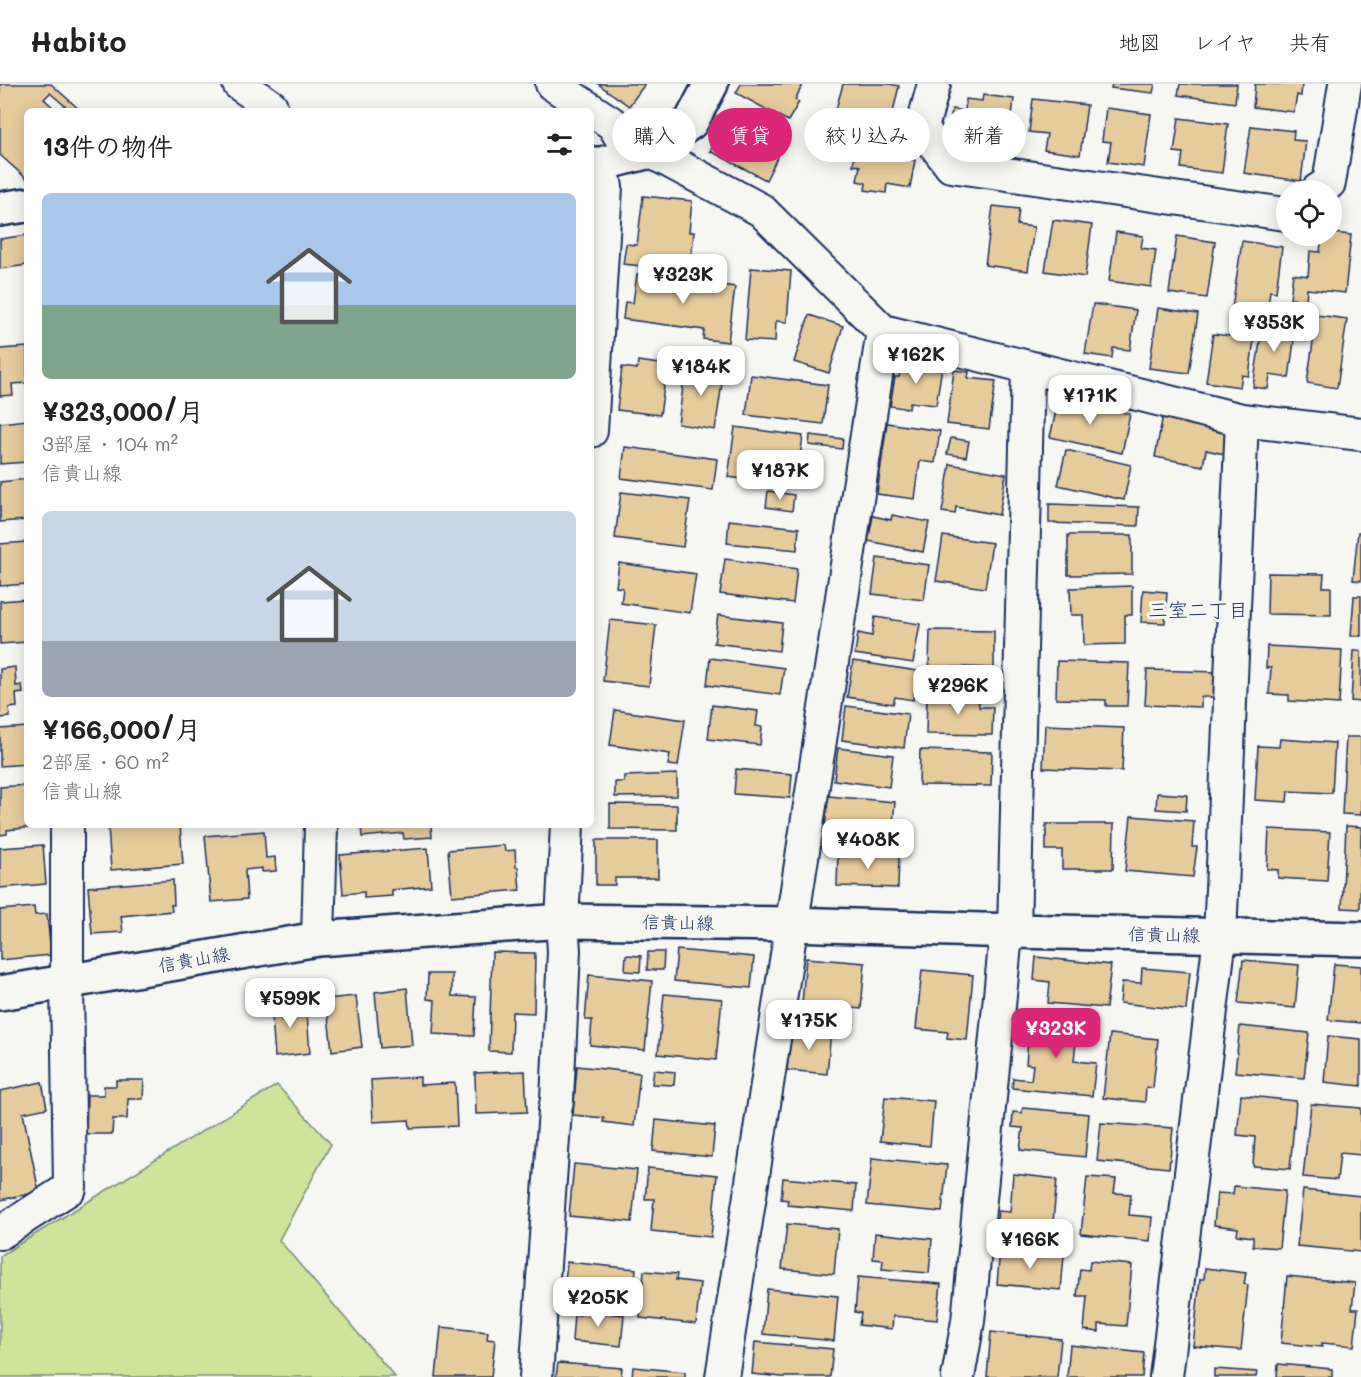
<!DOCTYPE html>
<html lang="ja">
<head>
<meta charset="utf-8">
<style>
	body { margin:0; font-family:Mali,"Klee One",sans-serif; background:#f6f6f6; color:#222; height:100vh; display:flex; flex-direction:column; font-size:22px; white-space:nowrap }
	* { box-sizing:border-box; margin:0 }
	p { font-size:20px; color:#767676 }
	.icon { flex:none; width:33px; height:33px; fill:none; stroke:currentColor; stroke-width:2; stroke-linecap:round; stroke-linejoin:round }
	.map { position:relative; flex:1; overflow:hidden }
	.panel { position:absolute; left:24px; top:24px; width:570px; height:720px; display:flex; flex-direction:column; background:#fff; border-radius:9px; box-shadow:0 3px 15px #0003 }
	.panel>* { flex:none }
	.banner { position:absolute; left:612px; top:24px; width:570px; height:54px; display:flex; gap:12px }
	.buttons { position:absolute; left:1276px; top:96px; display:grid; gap:12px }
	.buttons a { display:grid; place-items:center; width:66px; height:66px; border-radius:50%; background:#fff; box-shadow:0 3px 15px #0003; font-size:30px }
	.price { position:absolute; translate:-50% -51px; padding:0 14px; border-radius:12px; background:#fff; color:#222; font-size:20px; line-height:39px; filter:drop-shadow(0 2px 3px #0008) }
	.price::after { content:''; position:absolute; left:50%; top:36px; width:18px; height:14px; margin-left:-9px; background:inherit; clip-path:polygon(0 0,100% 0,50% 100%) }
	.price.on { background:#db2777; color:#fff }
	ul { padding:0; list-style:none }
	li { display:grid; align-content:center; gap:12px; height:318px; padding:0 18px }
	li span { display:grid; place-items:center; height:186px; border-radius:9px; color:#555 }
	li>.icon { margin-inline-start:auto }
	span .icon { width:108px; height:108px; fill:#fffc; stroke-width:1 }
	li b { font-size:26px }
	h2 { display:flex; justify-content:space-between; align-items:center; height:72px; padding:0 18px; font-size:26px }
	.tag { padding:0 21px; border-radius:27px; background:#fff; box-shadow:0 3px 15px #0003; font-size:21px; line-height:54px }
	.tag.on { background:#db2777; color:#fff }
	header { display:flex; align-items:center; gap:36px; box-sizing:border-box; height:84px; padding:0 30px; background:#fff; border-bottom:2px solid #e0e0e0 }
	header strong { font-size:28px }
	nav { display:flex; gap:33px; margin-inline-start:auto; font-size:21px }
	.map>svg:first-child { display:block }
</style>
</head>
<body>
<header>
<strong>Habito</strong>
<nav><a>地図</a><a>レイヤ</a><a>共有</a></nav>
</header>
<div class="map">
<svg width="1361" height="1293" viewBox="0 0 1361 1293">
	<rect width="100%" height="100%" fill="#f6f6f2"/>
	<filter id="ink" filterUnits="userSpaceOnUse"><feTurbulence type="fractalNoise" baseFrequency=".0167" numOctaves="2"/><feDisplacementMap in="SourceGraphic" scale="12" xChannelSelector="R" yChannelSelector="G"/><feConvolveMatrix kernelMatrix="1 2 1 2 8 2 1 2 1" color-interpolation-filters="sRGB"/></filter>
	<g filter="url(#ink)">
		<path fill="#cde49a" stroke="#748a7c" stroke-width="1.5" d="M277 1001 331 1060 279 1156 395 1293H0V1172Z"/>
		<path fill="#e6cb9b" stroke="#1b2f5e" stroke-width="1.5" d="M0 0H51L81 27H71L50 9 44 15 57 27H27V95L0 71Z
			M598 0H645L629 22Z
			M741 0H803L795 16 799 18 788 37 736 9Z
			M843 0H890L899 2 892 32 873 27 870 38 835 29Z
			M1112 0H1155L1153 9 1111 4Z
			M1180 0H1237L1235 19 1178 11Z
			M1255 0H1302L1301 12 1297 11 1294 28 1253 23Z
			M983 11 1014 15 1008 63 991 61V64L959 60 960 51 949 49 952 25 965 27 966 15 982 17Z
			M1033 15 1087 21 1080 71 1044 66 1047 50 1029 48Z
			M1106 24 1151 30 1144 83 1108 78 1111 58 1102 57Z
			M728 31 760 48 765 40 788 52 766 96 710 67Z
			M1179 34 1228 40 1222 89 1181 84 1183 69 1174 68Z
			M1251 42 1294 47 1293 56 1306 57 1301 97 1244 89Z
			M857 55 900 62 898 73 915 76 910 104 887 100 886 109 865 106 866 99 857 97 860 82 853 81Z
			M643 112 692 117 689 148H694L690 187 623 180 626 160 637 161Z
			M993 122 1019 125 1017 141 1034 143 1028 187 985 181Z
			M1053 136 1092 141 1085 193 1045 187Z
			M1116 148 1143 152 1141 164 1156 166 1151 203 1109 197Z
			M1332 149 1351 151 1345 209 1307 205 1306 216 1290 215 1293 190 1308 192 1310 167 1320 168 1322 152H1332Z
			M27 151V181L0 185V155Z
			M1177 152 1215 158 1207 214 1169 209Z
			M1242 157 1282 163 1276 208 1270 207 1267 228 1232 224Z
			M751 184 791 187 787 238 776 237 775 258 745 256Z
			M637 190 735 203 728 258 703 255 704 246 623 235 625 218 633 219Z
			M1093 220 1136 226 1130 266 1113 264 1112 274 1085 270Z
			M1158 224 1198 230 1189 289 1149 284Z
			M809 231 843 242 829 289 794 278Z
			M1317 231 1347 235 1337 304 1307 299Z
			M1263 238 1296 242 1289 294 1270 291 1268 305 1253 303Z
			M1231 245 1255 248 1249 292 1242 291 1240 303 1206 298 1213 250 1230 252Z
			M27 263V299L12 300 13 311 0 312V265Z
			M638 277 667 281 660 331 617 326 622 283 637 285Z
			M902 277 942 283 936 321 910 318 909 325 890 322 895 293H899Z
			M686 281 724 286 715 346 678 340Z
			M954 286 969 288 968 294 996 297 989 345 947 340Z
			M751 291 828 301 823 340 746 331Z
			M1059 314 1130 330 1122 369 1050 353Z
			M1163 331 1229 343 1224 370 1206 366 1203 382 1155 373Z
			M27 336V378L0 380V339Z
			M887 339 940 347 935 379 920 377 915 415 877 410Z
			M735 343 803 352 796 402 728 393Z
			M810 351 843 355 842 365 809 361Z
			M951 354 969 357 966 373 947 370Z
			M625 363 717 375 713 406 621 394Z
			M1066 366 1131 381 1124 416 1058 401Z
			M950 380 1006 390 999 431 956 423 955 430 942 428Z
			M27 395V436L0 438V398Z
			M768 407 794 411 792 427 766 423Z
			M621 408 690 416 683 463 615 454Z
			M1049 420 1139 423 1138 442 1049 439Z
			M892 431 929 438 923 468 868 457 873 432 891 436Z
			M729 436 799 444 797 466 727 459Z
			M1358 448H1361V497L1353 496Z
			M1068 451H1132V490L1068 491Z
			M943 452 992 459 985 504 936 497Z
			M27 458V500L0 502V460Z
			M877 474 929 481 924 516 872 510Z
			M725 475 797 485 793 519 720 510Z
			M619 479 696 490 690 529 621 519 623 504 616 503Z
			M1268 489 1324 490 1323 503H1331V531L1267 530Z
			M1132 502V531H1125V560L1084 561 1083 531H1071L1070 504Z
			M1143 506 1167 508 1165 539 1141 538Z
			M1354 512H1361V552H1351Z
			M27 515V558L0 560V517Z
			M718 531 782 539 779 567 714 559Z
			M875 533 920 540 913 579 855 570 858 549 872 552Z
			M610 536 656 541 649 602 603 597Z
			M930 546 994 547V584L929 582Z
			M1267 562 1342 566 1339 620 1289 617V611L1269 610 1271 584H1266Z
			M1354 567H1361V618L1351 617Z
			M710 574 784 584 780 611 707 601Z
			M853 577 917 587 913 616 895 613 893 620 847 613Z
			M1057 577 1129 579 1127 622H1106V616L1056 615Z
			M15 583 16 602 22 601 23 609 16 610 17 623 9 624 10 633 0 634V585Z
			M1147 586 1217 588 1216 613H1201V623L1145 621Z
			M927 611 979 612V623H993L992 651 926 650Z
			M712 621 758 627 756 642 762 643 760 661 708 655Z
			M846 622 908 630 904 664 842 656Z
			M615 626 685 636 678 682 668 681 670 670 610 661Z
			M1045 641 1124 644 1122 687 1043 684Z
			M27 643V680L0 682V645Z
			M1346 653H1361V731L1342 730Z
			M1280 655 1335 659 1332 709 1288 707 1287 718 1255 716 1258 662 1279 663Z
			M838 664 893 671 889 703 834 696Z
			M920 666 992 668 991 702 919 701Z
			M736 685 792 690 790 714 734 710Z
			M677 690V712L615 713V698H624V692Z
			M27 701V741H44V742L7 746V750L0 751V703Z
			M1157 709 1187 711 1186 727 1156 725Z
			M828 712 895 718 891 759 857 756 858 747 825 745Z
			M610 720 677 721V746L610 745Z
			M1131 732 1194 737 1192 763H1197L1193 793 1125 787Z
			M1046 740H1114L1113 785H1062V766H1046Z
			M121 741H180L183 780 111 786 108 742Z
			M361 741H431L432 753 404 755 403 749 362 753Z
			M1346 742 1361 743 1360 825 1342 824Z
			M1269 745 1330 748 1327 797 1278 794V786L1267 785Z
			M264 747 266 774 275 773 276 787 262 788V784L245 786 247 815 211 818 205 752Z
			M596 756H658V794H615V801H596Z
			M43 761 46 800 0 804V764Z
			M504 761 505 767 515 766 516 783H518L520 806 452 812 448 766Z
			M428 764 431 802 392 806V812L364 814V808L343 810 340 771Z
			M838 768 899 770 898 804 837 802Z
			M173 796 174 821H171L172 827 121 832 123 848 92 850 88 803Z
			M34 823 35 831 47 830 51 871 0 876V826Z
			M677 866 754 873 751 904 674 897Z
			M492 868 535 869 534 929 512 928 511 968 489 967Z
			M648 868H664L663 886H647Z
			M626 871 641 872 640 888 625 887Z
			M1036 873 1111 881 1106 924 1048 919 1050 898 1034 896Z
			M806 874 865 879 861 925 802 919Z
			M1243 876 1299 881 1295 924 1238 919Z
			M1334 880 1361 882V939L1328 936Z
			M1142 884 1190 888 1186 926 1120 919 1122 898 1141 899Z
			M922 886 973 891 967 956 947 954 948 948 916 945Z
			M428 890H452V912L476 913 474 952 433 950 435 916 427 915Z
			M589 891 652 897 645 966 590 961 592 936H585Z
			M407 904 412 961 380 964 375 908Z
			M664 910 722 915 716 976 658 970Z
			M356 912 362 963 332 967 326 915Z
			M306 917 310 969 275 973 271 920Z
			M1030 932 1078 937 1074 977 1096 979 1092 1012 1012 1004 1013 994 1031 996 1033 981 1026 980Z
			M1240 942 1309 949 1304 994 1235 988Z
			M792 943 831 947 827 990 787 986Z
			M1110 950 1158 955 1153 1004 1146 1003 1145 1018 1103 1014Z
			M1328 952 1361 955V1002L1324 998Z
			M577 982 640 989 634 1042 603 1038 604 1034 573 1031Z
			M654 986 675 988 674 1001 652 1000Z
			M525 987 527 1028 476 1030 475 989Z
			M420 993V1001L455 999 457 1042 410 1044 409 1036 373 1038 371 996Z
			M116 996H144L143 1015H128L127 1035H113L112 1050H86L87 1011H104V1002H116Z
			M42 998 47 1024 23 1029 39 1108 0 1116V1007Z
			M1241 1011 1296 1017 1290 1085 1253 1082 1255 1053 1237 1051Z
			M885 1013 934 1017 930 1062 880 1057Z
			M1311 1020 1361 1024V1071L1340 1069 1337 1096 1303 1093Z
			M1023 1024 1089 1030 1085 1073 1020 1066 1023 1044 1012 1043 1013 1028 1022 1029Z
			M656 1036 715 1042 712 1073 653 1067Z
			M1101 1039 1173 1044 1169 1084 1097 1077Z
			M872 1074 947 1081 942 1128 867 1121Z
			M574 1080 637 1086 632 1138 569 1132Z
			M648 1084 717 1091 711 1153 651 1147 654 1115H645Z
			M1013 1090 1057 1095 1052 1149 996 1143 998 1127 1010 1128Z
			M1087 1093 1116 1095 1114 1109 1131 1110 1129 1131 1152 1133 1150 1157 1081 1150Z
			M783 1094 856 1101 854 1127 787 1121 788 1116 781 1115Z
			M1234 1102 1285 1107 1279 1164 1253 1162V1153L1237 1151 1238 1144 1214 1141 1217 1109 1233 1110Z
			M1303 1106 1361 1112V1168L1297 1162Z
			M787 1140 838 1145 834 1190 782 1185Z
			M875 1149 932 1155 929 1189 882 1185 883 1176 873 1175Z
			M1000 1165 1064 1171 1061 1206 997 1200Z
			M1090 1177 1132 1181 1126 1242 1099 1240V1248L1084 1246 1087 1212H1077L1080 1185 1089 1186Z
			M567 1178 636 1185 633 1215H621L619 1223 563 1218Z
			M1205 1184 1246 1189 1244 1200 1248 1201 1241 1266 1193 1262 1200 1195H1204Z
			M644 1187 677 1190 676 1196 700 1199 696 1240 640 1234Z
			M1287 1192 1355 1199 1352 1225H1358L1354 1262 1322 1259V1263L1281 1259Z
			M858 1193 941 1200 937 1236 893 1232 892 1245 859 1241 861 1229 855 1228Z
			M767 1205 838 1212 834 1257 763 1250Z
			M581 1226 624 1231 621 1262 572 1257 574 1230 580 1231Z
			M441 1243 488 1248 487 1255 495 1256 491 1293H436Z
			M991 1248 1061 1255 1057 1293H987Z
			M755 1258 833 1265 830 1293H782L752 1290Z
			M1070 1261 1144 1269 1142 1293H1067Z
			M558 1279 622 1284 621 1293H556Z
			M1278 1280 1332 1285V1293H1277Z
			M633 1283 685 1288V1293H632Z
			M1214 1285 1257 1288 1256 1293H1214Z"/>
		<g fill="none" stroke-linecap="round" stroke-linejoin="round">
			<defs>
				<path id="street" d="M239 0 271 22 272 27
					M552 0 613 40 632 72
					M934 0 922 44 951 82 1285 130 1287 128
					M650 67 761 126 883 247 1242 336 1361 350
					M1318 106 1329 99 1345 0
					M591 347 606 103 601 80
					M318 855 321 741
					M0 1149 70 1104 67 898V741
					M536 1293 555 1026 557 1016 564 867 562 837 567 741
					M722 1293 883 247
					M958 1293 968 1237 1005 861 1014 847 1028 283
					M1166 1293 1220 853 1242 336"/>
				<path id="secondary" d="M591 80H601L650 67 691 38 711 0
					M0 125 27 121
					M0 909 318 855 562 837 791 840 1014 847 1361 855"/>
			</defs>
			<use href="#street" stroke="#1b2f5e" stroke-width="36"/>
			<use href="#secondary" stroke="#1b2f5e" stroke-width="38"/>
			<use href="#street" stroke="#f6f6f2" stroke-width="32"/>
			<use href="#secondary" stroke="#f6f6f2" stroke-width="33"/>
		</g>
	</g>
	<g text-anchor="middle" stroke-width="6" stroke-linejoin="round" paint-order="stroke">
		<g font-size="18" fill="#1b2f5e" stroke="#f6f6f2">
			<text transform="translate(678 839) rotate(1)" y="6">信貴山線</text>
			<text transform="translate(1164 851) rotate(1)" y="6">信貴山線</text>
			<text transform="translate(194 876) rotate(-10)" y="6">信貴山線</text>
		</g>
		<g font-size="20" fill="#1b2f5e" stroke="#f6f6f2">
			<text x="1198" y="533">三室二丁目</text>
		</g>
	</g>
</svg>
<div class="buttons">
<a><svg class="icon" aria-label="locate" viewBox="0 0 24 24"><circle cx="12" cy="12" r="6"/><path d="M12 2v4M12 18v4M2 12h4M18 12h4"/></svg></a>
</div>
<b class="price" style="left:683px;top:221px">¥323K</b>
<b class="price" style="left:1274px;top:269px">¥353K</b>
<b class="price" style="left:916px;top:301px">¥162K</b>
<b class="price" style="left:701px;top:313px">¥184K</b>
<b class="price" style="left:1090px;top:342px">¥171K</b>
<b class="price" style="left:780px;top:417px">¥187K</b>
<b class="price" style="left:958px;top:632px">¥296K</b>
<b class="price" style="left:868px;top:786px">¥408K</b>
<b class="price" style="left:290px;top:945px">¥599K</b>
<b class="price" style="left:809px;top:967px">¥175K</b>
<b class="price on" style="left:1056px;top:975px">¥323K</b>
<b class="price" style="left:1030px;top:1186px">¥166K</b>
<b class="price" style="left:598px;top:1244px">¥205K</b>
<div class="banner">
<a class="tag">購入</a>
<a class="tag on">賃貸</a>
<a class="tag">絞り込み</a>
<a class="tag">新着</a>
</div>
<section class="panel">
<h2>13件の物件<svg class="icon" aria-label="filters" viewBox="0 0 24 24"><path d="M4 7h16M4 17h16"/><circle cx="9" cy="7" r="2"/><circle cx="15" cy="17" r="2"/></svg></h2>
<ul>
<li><span style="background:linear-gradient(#a9c7e8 60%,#7fa58c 0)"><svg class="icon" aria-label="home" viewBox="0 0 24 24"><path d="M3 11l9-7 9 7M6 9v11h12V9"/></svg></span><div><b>¥323,000/月</b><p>3部屋 · 104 m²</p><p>信貴山線</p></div></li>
<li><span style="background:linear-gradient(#c9d6e8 70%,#9aa5b1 0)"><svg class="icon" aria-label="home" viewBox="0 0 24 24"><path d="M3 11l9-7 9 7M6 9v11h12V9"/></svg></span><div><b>¥166,000/月</b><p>2部屋 · 60 m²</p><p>信貴山線</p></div></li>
</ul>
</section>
</div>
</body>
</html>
